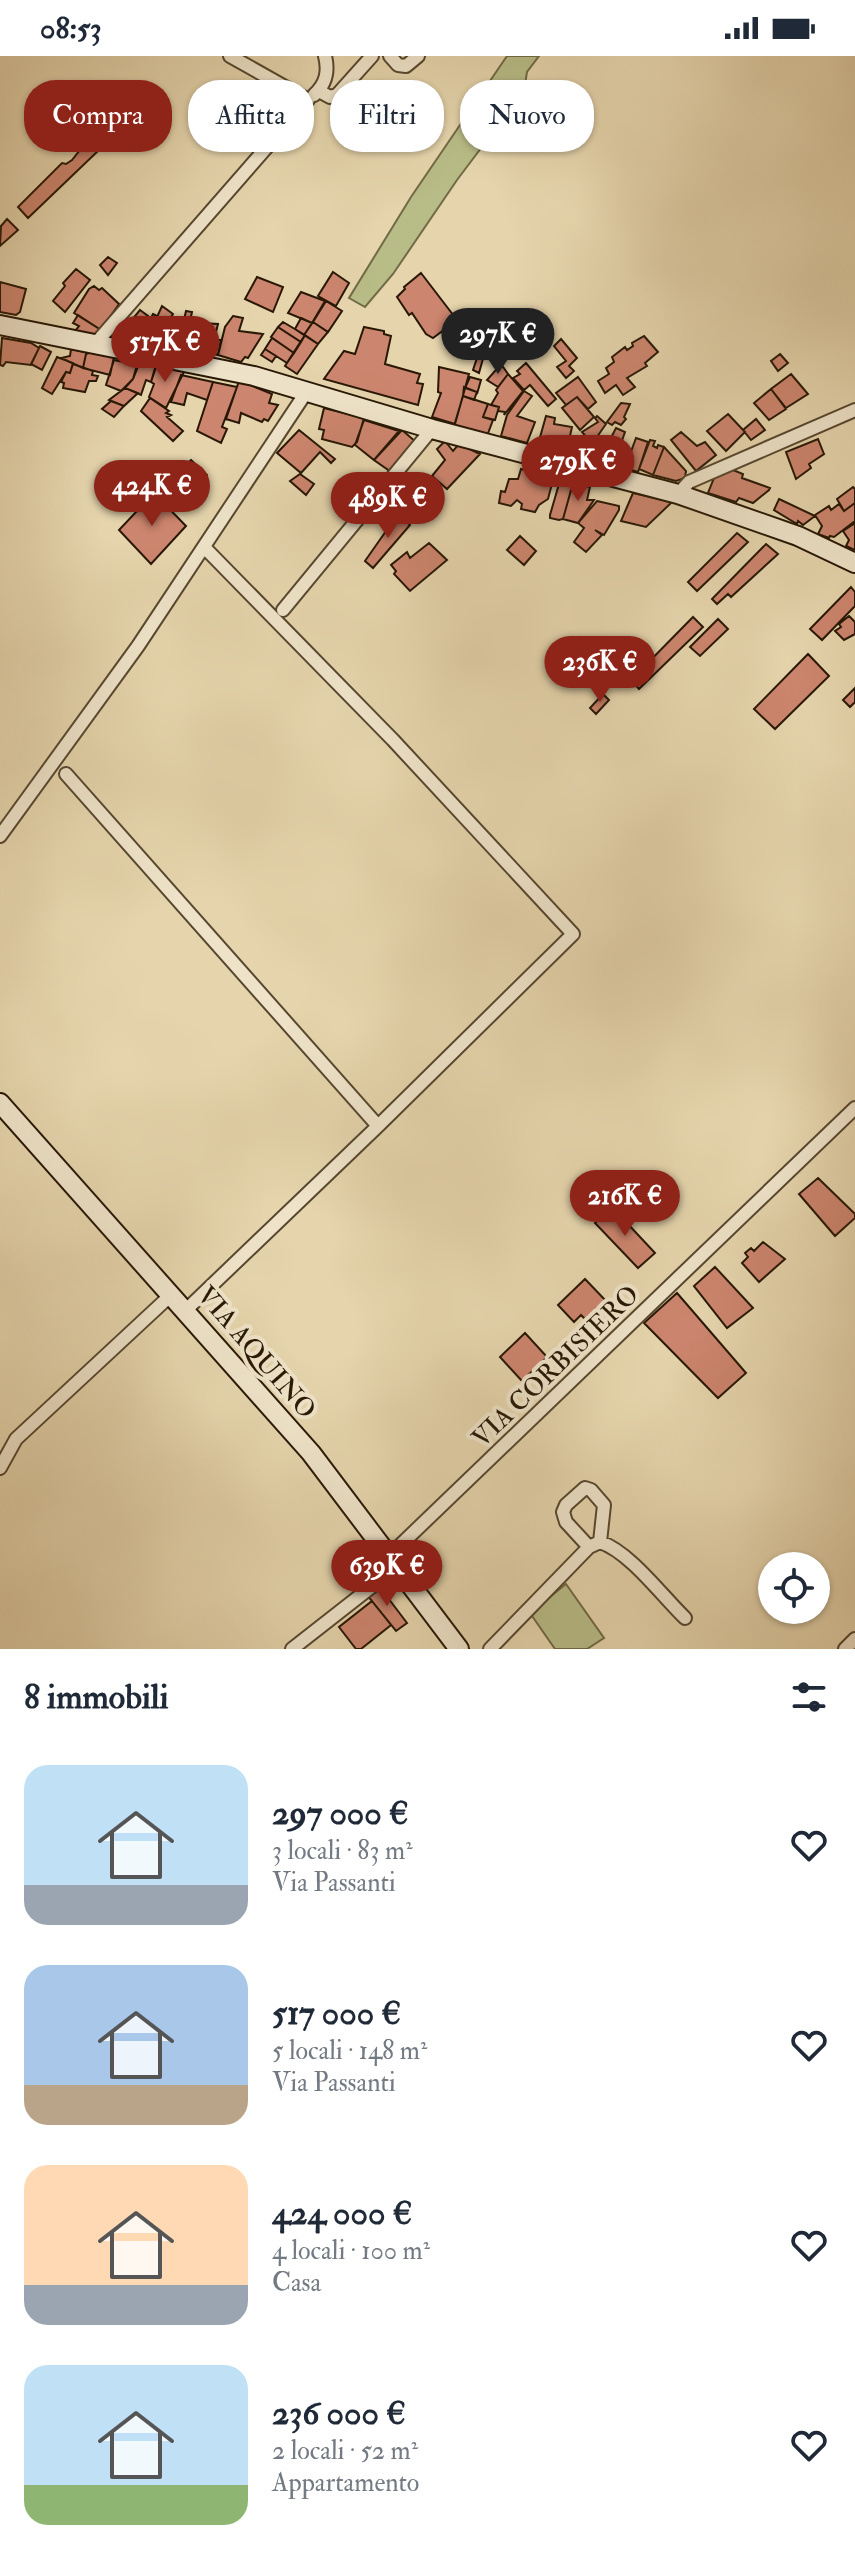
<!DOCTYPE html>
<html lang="it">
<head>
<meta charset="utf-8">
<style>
	body { margin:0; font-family:"IM FELL Double Pica",serif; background:#f2f2f3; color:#1f2937; height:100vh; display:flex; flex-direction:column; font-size:30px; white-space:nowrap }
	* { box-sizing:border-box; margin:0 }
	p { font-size:26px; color:#747a83 }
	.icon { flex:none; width:44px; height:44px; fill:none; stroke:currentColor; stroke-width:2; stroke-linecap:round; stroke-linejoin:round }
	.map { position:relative; height:1593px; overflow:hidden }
	.panel { display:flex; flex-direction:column; background:#fff; flex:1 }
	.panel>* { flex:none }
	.hud { position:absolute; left:24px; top:24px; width:808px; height:72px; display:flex; gap:16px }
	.fabs { position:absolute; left:758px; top:1496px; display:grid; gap:16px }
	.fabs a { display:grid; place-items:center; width:72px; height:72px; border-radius:50%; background:#fff; box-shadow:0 2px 6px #0004; font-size:40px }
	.price { position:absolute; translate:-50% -68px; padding:0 18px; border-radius:28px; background:#8f2418; color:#fff; font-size:26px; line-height:52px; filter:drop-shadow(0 2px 4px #0008) }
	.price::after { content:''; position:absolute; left:50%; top:48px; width:24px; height:18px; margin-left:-12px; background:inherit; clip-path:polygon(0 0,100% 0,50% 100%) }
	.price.selected { background:#222; color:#fff }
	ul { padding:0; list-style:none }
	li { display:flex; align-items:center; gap:24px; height:200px; padding:0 24px }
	li span { display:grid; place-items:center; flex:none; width:224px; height:160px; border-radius:24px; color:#555 }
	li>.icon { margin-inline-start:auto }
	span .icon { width:96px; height:96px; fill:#fffc; stroke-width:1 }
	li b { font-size:34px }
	h2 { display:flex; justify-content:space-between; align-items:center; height:96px; padding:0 24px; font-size:34px }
	.pill { padding:0 28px; border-radius:32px; background:#fff; box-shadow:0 2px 6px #0004; font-size:28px; line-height:72px }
	.pill.selected { background:#8f2418; color:#fff }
	.status { display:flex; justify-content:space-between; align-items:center; height:56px; padding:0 40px; background:#fff; direction:ltr }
	.status svg { height:22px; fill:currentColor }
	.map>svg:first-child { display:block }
</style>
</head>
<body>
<div class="status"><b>08:53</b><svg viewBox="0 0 49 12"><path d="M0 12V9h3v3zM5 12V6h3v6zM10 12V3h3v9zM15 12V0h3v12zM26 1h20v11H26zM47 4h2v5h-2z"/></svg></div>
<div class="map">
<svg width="855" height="1593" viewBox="0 0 855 1593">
	<rect width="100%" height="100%" fill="#e5d4ac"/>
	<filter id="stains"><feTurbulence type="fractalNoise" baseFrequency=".0025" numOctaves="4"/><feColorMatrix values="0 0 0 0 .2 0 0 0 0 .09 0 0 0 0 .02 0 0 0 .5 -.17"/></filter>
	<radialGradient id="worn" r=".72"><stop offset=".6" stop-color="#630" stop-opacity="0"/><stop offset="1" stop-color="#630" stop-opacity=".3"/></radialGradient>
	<path fill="#b8bc87" stroke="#706a46" stroke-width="2" d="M507 0H539L527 16 524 35 457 124 393 218 365 251 349 242 411 141Z
		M566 1528 604 1582 587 1593H555L530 1557Z"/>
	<path fill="#cc856e" stroke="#281805" stroke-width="2" d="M84 89 90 94 95 90 99 94 28 162 18 151 62 107 66 108 72 104Z
		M7 163 18 174 0 190 1 170Z
		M108 201 117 207 108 219 100 209Z
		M76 213 90 224 65 256 53 245 65 230 63 227Z
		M333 216 349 227 336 250 318 240Z
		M421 217 457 264 433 282 426 278 412 257 409 259 397 241 405 233 404 231Z
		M257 221 283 231 273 256 245 243Z
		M0 226 26 233 20 256 16 259 0 256Z
		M94 230 99 234 102 232 119 248 101 274 74 257 89 233Z
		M301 236 325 245 312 267 288 257Z
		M326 245 342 255 328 276 313 266Z
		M162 250 173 258 168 266 157 261Z
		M140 254 148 260 140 269 132 264Z
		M186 255 192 256 190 265 198 267 192 297 159 290 170 261 184 264Z
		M153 258 168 266 159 290 134 283 136 274 147 261 151 262Z
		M78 259 101 274 97 280 75 275 79 270 73 267Z
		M233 260 243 262 239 275 263 278 248 302 245 301 241 306 218 299 225 271Z
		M301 262 312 267 304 279 295 273Z
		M283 266 305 279 301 286 278 271Z
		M313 266 328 276 318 288 304 279Z
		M198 267 218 268 214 284 196 281Z
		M128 271 136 277 132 284 121 282Z
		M278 271 301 286 294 297 271 281Z
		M364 271 384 275V278L391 280 385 308 420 318 417 327 423 328 418 349 324 323 344 295 355 298Z
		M305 279 318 288 297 318 285 310Z
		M644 280 658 296 645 307 647 310 627 322 635 331 623 339 616 329 605 337 598 325 609 318 606 312 614 306 612 301 625 291 627 294 633 290 632 287Z
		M196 281 221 284 218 299 194 294Z
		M2 282 31 287 39 292 31 309 6 306 3 310 0 309Z
		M272 282 294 297 287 307 265 293Z
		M561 283 577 302 569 310 574 315 566 322 557 311 566 305 554 290Z
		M40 290 51 296 42 314 31 308Z
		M71 293 89 297 86 298 83 312 61 302 70 300Z
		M265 293 276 300 272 306 261 299Z
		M91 296 114 301 110 319 83 312 86 298Z
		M479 296 484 299 479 317 473 314Z
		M780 298 788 307 778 315 771 305Z
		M57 301 73 307 70 317 66 316 52 338 42 332Z
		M114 304 137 309 133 323 121 335 106 329Z
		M526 307 556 343 548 350 530 329 524 334 513 322 520 318 517 315Z
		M73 308 93 315 92 319 98 320 96 325H89L85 336 63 332 64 327 61 326 66 316 70 317Z
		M139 308 156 311 151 326 146 324 141 339 125 332 133 323Z
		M501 308 508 318 498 331 487 324Z
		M163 310 185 314 166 352 149 341 154 328 151 326 155 312 162 313Z
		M439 311 469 318 455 368 432 361 441 337 438 336Z
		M508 318 523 335 504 359 505 356 498 355 499 351 491 349 498 337 496 334Z
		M791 318 808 338 786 352 771 333Z
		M181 319 213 326 207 344 187 337 184 349 171 346Z
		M470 321 481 324 477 338V336L465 332Z
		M578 321 596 346 588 353 577 341 566 349 556 337Z
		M239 325 250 326V329L272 338 269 347 278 349 268 365 264 363 262 366 241 357 239 367 226 363Z
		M213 326 237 331 222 371 227 373 221 387 197 375Z
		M464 331 477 336 474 344 463 340Z
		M125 332 138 337 124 350 109 344Z
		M771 333 786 353 769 364 754 347Z
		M524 335 532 340 517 360 535 366 527 387 501 380 507 359Z
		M463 340 488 348 483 361 493 364 487 380 454 370Z
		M577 341 594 361 580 374 562 352Z
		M150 342 169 355 166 357 171 359 167 361 183 375 173 385 141 355Z
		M111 345 124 350 114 361 102 353Z
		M621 347 630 348 624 361 626 363 621 369 615 366 612 369 607 366Z
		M488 348 499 351 495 364 483 361Z
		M324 352 364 362 357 386 352 391 322 383 324 374 319 373Z
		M728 358 745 376 726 395 707 375Z
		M546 360 555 362 554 368 572 371 570 380 574 381 568 399 537 392Z
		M597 360 606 368 592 388 582 376 598 366 595 362Z
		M756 363 765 374 751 384 743 374Z
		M364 364 399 375 374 404 355 389Z
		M616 372 625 376 619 393 631 396 626 409 602 399Z
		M299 374 335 403 331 407 320 396 301 417 277 397Z
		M402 374 416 386 391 416 374 404Z
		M681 376 697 390 705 386 716 399 696 415 671 384Z
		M636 382 648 386 638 416 625 412Z
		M818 383 824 398 809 408 811 412 796 423 786 396Z
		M588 384 598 394 595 406 578 402Z
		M650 384 655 385 653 390 657 392 658 389 664 391 653 419 639 413Z
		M445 385 453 395 459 388 480 398 447 433 432 420 445 404 437 393Z
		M664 391 686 415 685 422 676 425 653 419Z
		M191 404 207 419 206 423 187 443 168 425Z
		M521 413 554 420 548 443 539 449 535 456 521 453 522 448 517 444 511 450 499 447 501 435 505 436 509 423H518Z
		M733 414 743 418 742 422 770 432 769 434 753 447 739 442 736 446 708 437 714 422Z
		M300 418 314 428 306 439 290 425Z
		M561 421 573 424V427L563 463 559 464 550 462V459Z
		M573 427 590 431 587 444H594L578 467 563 463Z
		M853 431 855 433V447L844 455 837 443Z
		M154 437 186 470 151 508 119 474Z
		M633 437 672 446 646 471 621 465Z
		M779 443 815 460 803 469 798 465 797 468 774 454Z
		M597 445 619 450V454L604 479 595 474 602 479 586 496 574 486 584 472 578 467Z
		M855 447V465L834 481 830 480 829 482 818 478 822 470 815 459 829 450 831 454 839 448 844 455Z
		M398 458 410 469 373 512 365 505Z
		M855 467V494L846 490 849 484 843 475Z
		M737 477 748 486 697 535 688 526Z
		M520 480 536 495 524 509 507 494Z
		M429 487 447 504 410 535 394 518 396 515 391 509 407 496 410 502Z
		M766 488 778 498 731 541 728 538 717 548 712 543Z
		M851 531 855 536V550L822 584 810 573Z
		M849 560 855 566V578L844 584 835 575 841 571 839 568Z
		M693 561 703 571 639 633 631 624Z
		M718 563 728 573 700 600 690 591Z
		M808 598 829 620 775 673 754 653Z
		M855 632V646L850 651 843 644Z
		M603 638 609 644 596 658 590 652Z
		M818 1122 855 1158V1162L835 1180 799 1138Z
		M612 1151 655 1197 638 1212 595 1167Z
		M763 1186 785 1203 759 1226 742 1207 748 1201 745 1197 751 1192 754 1195Z
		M715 1211 753 1252 727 1272 694 1230Z
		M585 1223 607 1246 587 1265 581 1259 574 1266 558 1249Z
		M677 1237 746 1317 718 1342 644 1267Z
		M525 1277 547 1301 522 1325 500 1301Z
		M379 1530 407 1567 396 1575 367 1539Z
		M372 1545 391 1569 361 1593H356L339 1571Z"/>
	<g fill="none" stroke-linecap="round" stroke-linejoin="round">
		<defs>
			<path id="street" d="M390 0 398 9 406 10 418 0
				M319 35 330 41 337 39 372 0
				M314 39C326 28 329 16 325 0
				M96 287 308 44 230 0
				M678 438 689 426 855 354
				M283 554 432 373
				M66 718 378 1070
				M0 780 138 590 307 335
				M186 1254 378 1070 573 878 393 684 204 491
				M0 1412 16 1383 172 1238
				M589 1491 566 1466 563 1456 566 1449 585 1432 591 1434 604 1449 600 1486
				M390 1499 855 1052
				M292 1593 398 1510
				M490 1593 589 1491 600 1486C630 1496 662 1540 685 1562
				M845 1593 855 1583"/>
			<path id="secondary" d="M0 269 254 320 432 373 678 438 798 480 855 507
				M0 1047 311 1397 459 1593"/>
		</defs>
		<use href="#street" stroke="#57472f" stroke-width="16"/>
		<use href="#secondary" stroke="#281805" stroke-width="22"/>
		<use href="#street" stroke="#eee3c9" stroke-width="12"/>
		<use href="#secondary" stroke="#eee3c9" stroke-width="18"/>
	</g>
	<g text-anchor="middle" stroke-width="8" stroke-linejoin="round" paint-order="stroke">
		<g font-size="26" fill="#281805" stroke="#eee3c9">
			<text transform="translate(257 1296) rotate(49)" y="9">VIA AQUINO</text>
			<text transform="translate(555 1310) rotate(-44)" y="9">VIA CORBISIERO</text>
		</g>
	</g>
	<rect width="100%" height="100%" filter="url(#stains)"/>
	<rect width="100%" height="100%" fill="url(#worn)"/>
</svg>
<div class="fabs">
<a><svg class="icon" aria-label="locate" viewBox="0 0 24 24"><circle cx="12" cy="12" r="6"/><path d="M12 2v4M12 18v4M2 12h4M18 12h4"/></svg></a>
</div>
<b class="price selected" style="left:498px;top:320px">297K €</b>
<b class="price" style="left:165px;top:328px">517K €</b>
<b class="price" style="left:578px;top:447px">279K €</b>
<b class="price" style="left:152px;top:472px">424K €</b>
<b class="price" style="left:388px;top:484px">489K €</b>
<b class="price" style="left:600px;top:648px">236K €</b>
<b class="price" style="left:625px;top:1182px">216K €</b>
<b class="price" style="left:387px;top:1552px">639K €</b>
<div class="hud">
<a class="pill selected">Compra</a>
<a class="pill">Affitta</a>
<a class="pill">Filtri</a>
<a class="pill">Nuovo</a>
</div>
</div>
<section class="panel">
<h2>8 immobili<svg class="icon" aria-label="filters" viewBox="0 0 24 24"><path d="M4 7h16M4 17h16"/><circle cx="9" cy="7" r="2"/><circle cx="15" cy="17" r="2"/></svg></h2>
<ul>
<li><span style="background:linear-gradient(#bfe0f5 75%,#9aa5b1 0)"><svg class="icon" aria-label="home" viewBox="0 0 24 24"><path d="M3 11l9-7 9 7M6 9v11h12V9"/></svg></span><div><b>297 000 €</b><p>3 locali · 83 m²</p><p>Via Passanti</p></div><svg class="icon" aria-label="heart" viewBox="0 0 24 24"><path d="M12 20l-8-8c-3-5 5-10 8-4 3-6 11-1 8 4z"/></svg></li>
<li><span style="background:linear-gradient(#a9c7e8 75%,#b9a48a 0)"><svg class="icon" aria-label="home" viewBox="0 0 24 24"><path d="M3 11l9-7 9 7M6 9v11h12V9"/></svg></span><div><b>517 000 €</b><p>5 locali · 148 m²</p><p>Via Passanti</p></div><svg class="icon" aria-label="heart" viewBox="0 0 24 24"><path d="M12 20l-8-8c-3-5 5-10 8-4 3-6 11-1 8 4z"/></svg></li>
<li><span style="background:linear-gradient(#ffd9b3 75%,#9aa5b1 0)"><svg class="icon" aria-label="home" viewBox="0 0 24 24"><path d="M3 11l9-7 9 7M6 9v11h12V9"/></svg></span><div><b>424 000 €</b><p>4 locali · 100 m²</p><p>Casa</p></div><svg class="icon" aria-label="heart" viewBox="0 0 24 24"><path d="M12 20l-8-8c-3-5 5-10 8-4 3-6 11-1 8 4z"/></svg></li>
<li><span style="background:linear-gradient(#bfe0f5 75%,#8fb573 0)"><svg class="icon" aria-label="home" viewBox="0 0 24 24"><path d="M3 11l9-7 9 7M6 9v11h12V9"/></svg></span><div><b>236 000 €</b><p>2 locali · 52 m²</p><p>Appartamento</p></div><svg class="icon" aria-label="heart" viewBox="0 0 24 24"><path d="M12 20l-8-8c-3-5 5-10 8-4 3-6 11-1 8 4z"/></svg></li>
</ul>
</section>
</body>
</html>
